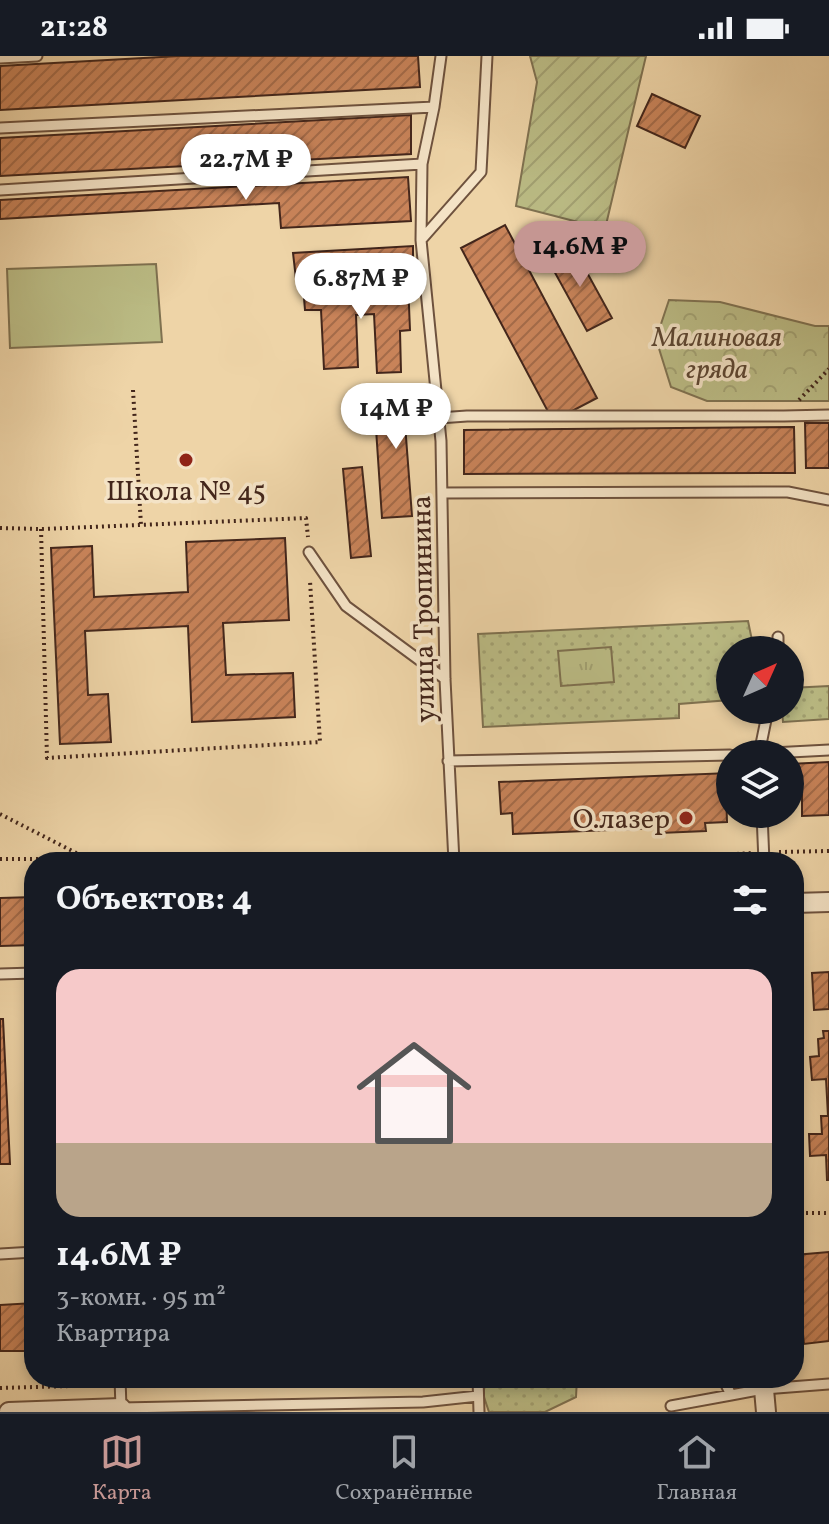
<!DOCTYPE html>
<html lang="ru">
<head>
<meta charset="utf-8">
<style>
	body { margin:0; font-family:Vollkorn,serif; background:#20242c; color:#f1f3f6; height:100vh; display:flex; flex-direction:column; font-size:30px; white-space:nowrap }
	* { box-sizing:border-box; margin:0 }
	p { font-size:26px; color:#9ea1a6 }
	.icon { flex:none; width:44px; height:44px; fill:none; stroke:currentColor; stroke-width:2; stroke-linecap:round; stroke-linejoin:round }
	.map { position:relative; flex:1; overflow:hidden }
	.sheet { position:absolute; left:24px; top:796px; width:780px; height:536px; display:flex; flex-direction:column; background:#171b24; border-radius:32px; box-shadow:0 4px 12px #0003 }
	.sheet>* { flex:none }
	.needle { width:52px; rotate:45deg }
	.buttons { position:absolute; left:716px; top:580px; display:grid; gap:16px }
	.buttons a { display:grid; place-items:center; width:88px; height:88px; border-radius:50%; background:#171b24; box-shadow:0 4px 12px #0003; font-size:40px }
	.price { position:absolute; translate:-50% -68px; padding:0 18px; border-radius:28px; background:#fff; color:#222; font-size:26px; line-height:52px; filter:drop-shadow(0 2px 4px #0008) }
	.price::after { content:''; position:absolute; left:50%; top:48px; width:24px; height:18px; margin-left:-12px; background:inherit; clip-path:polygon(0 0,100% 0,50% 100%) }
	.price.selected { background:#c59692; color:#111 }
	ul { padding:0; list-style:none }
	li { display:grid; align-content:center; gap:16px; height:424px; padding:0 32px }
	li+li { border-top:2px solid #363941 }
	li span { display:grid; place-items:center; height:248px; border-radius:24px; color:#555 }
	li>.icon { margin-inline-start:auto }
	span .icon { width:144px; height:144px; fill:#fffc; stroke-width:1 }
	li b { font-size:34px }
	h2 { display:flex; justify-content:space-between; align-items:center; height:96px; padding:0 32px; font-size:34px }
	.status { display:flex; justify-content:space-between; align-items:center; height:56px; padding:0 40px; background:#171b24; direction:ltr }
	.status svg { height:22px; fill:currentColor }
	.tabs { display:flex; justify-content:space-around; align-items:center; height:112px; border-top:2px solid #363941; background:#171b24; font-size:22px; color:#9ea1a6 }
	.tabs a { display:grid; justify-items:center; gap:4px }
	.tabs .selected { color:#c59692 }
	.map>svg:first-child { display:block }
</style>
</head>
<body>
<div class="status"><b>21:28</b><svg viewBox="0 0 49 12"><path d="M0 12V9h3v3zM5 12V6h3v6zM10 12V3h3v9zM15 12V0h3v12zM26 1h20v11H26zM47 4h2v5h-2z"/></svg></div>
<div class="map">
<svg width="829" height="1356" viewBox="0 0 829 1356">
	<defs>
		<pattern id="grass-dots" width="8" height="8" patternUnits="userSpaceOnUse" patternTransform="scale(2)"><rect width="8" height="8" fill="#bbbc85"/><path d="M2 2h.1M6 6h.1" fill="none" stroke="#a2a172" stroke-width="1.8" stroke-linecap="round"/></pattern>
		<pattern id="forest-crowns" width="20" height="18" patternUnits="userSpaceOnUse" patternTransform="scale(2)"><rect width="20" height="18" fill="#bbbc85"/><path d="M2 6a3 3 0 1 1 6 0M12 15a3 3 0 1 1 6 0" fill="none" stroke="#a2a172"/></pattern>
		<pattern id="park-tufts" width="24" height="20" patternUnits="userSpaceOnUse" patternTransform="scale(2)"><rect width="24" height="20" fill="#bbbc85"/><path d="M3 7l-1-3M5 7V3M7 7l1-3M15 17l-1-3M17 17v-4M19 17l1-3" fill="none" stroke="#a2a172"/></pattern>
		<pattern id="garden-furrows" width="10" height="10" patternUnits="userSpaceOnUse" patternTransform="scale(2)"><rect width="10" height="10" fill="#bbbc85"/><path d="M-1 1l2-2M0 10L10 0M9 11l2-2" fill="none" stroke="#a2a172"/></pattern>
		<pattern id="building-hatch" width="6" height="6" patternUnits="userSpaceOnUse" patternTransform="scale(2)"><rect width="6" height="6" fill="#c88359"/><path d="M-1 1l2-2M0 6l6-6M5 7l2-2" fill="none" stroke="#a46b49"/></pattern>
	</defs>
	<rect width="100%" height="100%" fill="#eed4a7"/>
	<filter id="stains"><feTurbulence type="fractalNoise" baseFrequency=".0025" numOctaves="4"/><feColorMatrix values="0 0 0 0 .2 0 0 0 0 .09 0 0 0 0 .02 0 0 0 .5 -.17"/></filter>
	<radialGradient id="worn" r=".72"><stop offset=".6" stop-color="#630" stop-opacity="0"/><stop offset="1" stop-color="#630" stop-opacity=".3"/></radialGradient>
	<path fill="url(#grass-dots)" stroke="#7f7150" stroke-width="2" d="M748 565 754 594H730V644L679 648V662L483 671 478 578Z
		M829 630V663L783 666 782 654H790V632Z
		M484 1322H577L576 1341 545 1356H489L484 1341Z"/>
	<path fill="url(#forest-crowns)" stroke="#7f7150" stroke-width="2" d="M669 244 720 246 815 270H829V345H707L671 331 656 283Z"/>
	<path fill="url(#park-tufts)" stroke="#7f7150" stroke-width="2" d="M611 591 614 626 561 630 558 595Z"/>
	<path fill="url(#garden-furrows)" stroke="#7f7150" stroke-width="2" d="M530 0H646L605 173 516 150 537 26Z"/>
	<path fill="#bbbc85" stroke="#7f7150" stroke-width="2" d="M156 208 162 286 10 292 7 213Z"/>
	<path fill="url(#building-hatch)" stroke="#43261b" stroke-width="2" d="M179 0H418L420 31 0 54V10Z
		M652 38 700 60 685 92 637 70Z
		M411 59V98L0 120V82Z
		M408 121 411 165 281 172 279 147 0 163V144Z
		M505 169 597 342 553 365 461 192Z
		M413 190V214L296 223 293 197Z
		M573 191 612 262 587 275 548 204Z
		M408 226 410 274 400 275 401 316 377 317 374 258 356 259 358 311 324 313 321 254H305L303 230Z
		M424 340 426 367 405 368 412 460 382 462 374 343Z
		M805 367H829V412H806Z
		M794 371 795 417 464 418V374Z
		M362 411 371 500 351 502 343 413Z
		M285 482 289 564 223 567 226 619 293 617 295 661 192 666 188 570 85 575 88 639 108 638 111 686 60 688 51 492 92 490 94 541 188 536 186 486Z
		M829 706V759L802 760V739L790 740V708Z
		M730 717V734H726L727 766 705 767 706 775 660 777V772L513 778 512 757 501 758 499 726Z
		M34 841V889L0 890V842Z
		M829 916V953L814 954 812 917Z
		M0 963H3L10 1108H0Z
		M823 975H829V1124H827L826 1099 810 1100 809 1078H822L821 1060H828L826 1023 812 1024 810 1001 819 1000 818 983 824 982Z
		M829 1196V1285L804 1288 795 1199Z
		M34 1247V1295H0V1249Z"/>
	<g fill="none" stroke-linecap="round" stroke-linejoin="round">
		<defs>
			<path id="lane" d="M0 2 37 0
				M434 51 441 0
				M0 72 434 51 422 108 421 184 441 385 445 623 454 806
				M0 134 422 108
				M421 184 481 116 487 0
				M439 362 467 360H784L829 359
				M442 437 788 436 829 444
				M309 496 346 550 445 623
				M778 594V581
				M752 698 829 694
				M759 698 768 654
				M448 705 730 699
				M762 758 764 806
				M0 918 34 917
				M0 1198 34 1196
				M120 1322 121 1352 423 1346 478 1340
				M478 1322 479 1356
				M723 1322 731 1339 764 1333 829 1328
				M671 1350 731 1339"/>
			<path id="street" d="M794 847 829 846
				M763 1322 766 1356
				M9 1356 121 1352 122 1356"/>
		</defs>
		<use href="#lane" stroke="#6e523e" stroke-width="13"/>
		<use href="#street" stroke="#6e523e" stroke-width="22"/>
		<path stroke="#43261b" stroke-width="4" stroke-dasharray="2 4" stroke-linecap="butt" d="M133 334 141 469
			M799 344 829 313
			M0 472 41 473 306 462 308 481
			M41 473 47 702 320 686 310 525
			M0 758 88 803V806
			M779 796 829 795
			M0 803H86
			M605 806 751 797
			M794 1157H829
			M490 1327 585 1322
			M134 1328 298 1322
			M0 1332 106 1329"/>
		<use href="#lane" stroke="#f4e3c6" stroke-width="9"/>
		<use href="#street" stroke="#f4e3c6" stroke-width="18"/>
	</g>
	<g fill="#8f2418" stroke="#f4e3c6" stroke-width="3">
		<circle cx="186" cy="404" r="8"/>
		<circle cx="686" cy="762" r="8"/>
	</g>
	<g text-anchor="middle" stroke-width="7" stroke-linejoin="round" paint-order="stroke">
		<g font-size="28" font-style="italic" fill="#5b4430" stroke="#f4e3c6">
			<text x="717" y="290">Малиновая<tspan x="717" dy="32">гряда</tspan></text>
		</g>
		<g font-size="28" fill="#43261b" stroke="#f4e3c6">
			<text x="186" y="444">Школа № 45</text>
			<text x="670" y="772" text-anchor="end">О.лазер</text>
		</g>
		<g font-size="28" fill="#43261b" stroke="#f4e3c6">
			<text transform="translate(422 553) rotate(-91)" y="10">улица Тропинина</text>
		</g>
	</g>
	<rect width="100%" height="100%" filter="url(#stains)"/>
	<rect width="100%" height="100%" fill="url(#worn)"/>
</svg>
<div class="buttons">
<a><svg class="needle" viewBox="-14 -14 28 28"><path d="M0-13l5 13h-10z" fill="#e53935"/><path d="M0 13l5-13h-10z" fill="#9ea1a6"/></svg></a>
<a><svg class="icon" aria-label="layers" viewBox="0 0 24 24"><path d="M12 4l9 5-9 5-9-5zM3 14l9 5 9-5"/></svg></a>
</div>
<b class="price" style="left:246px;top:146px">22.7M ₽</b>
<b class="price selected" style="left:580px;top:233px">14.6M ₽</b>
<b class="price" style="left:361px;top:265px">6.87M ₽</b>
<b class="price" style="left:396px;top:395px">14M ₽</b>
<section class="sheet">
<h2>Объектов: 4<svg class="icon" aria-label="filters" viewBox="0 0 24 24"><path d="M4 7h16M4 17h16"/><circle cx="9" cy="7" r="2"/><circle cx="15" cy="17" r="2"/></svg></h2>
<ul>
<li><span style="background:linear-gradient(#f6c9c9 70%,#b9a48a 0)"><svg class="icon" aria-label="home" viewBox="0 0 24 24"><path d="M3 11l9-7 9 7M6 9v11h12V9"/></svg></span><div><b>14.6M ₽</b><p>3-комн. · 95 m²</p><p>Квартира</p></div></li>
</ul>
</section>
</div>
<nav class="tabs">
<a class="selected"><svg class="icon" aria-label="map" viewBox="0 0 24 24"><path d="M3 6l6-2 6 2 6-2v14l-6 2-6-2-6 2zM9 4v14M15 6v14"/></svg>Карта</a>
<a><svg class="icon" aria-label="saved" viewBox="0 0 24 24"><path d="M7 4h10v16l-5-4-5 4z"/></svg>Сохранённые</a>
<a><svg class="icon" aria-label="home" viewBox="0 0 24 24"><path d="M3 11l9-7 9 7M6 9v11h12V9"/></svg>Главная</a>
</nav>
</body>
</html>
